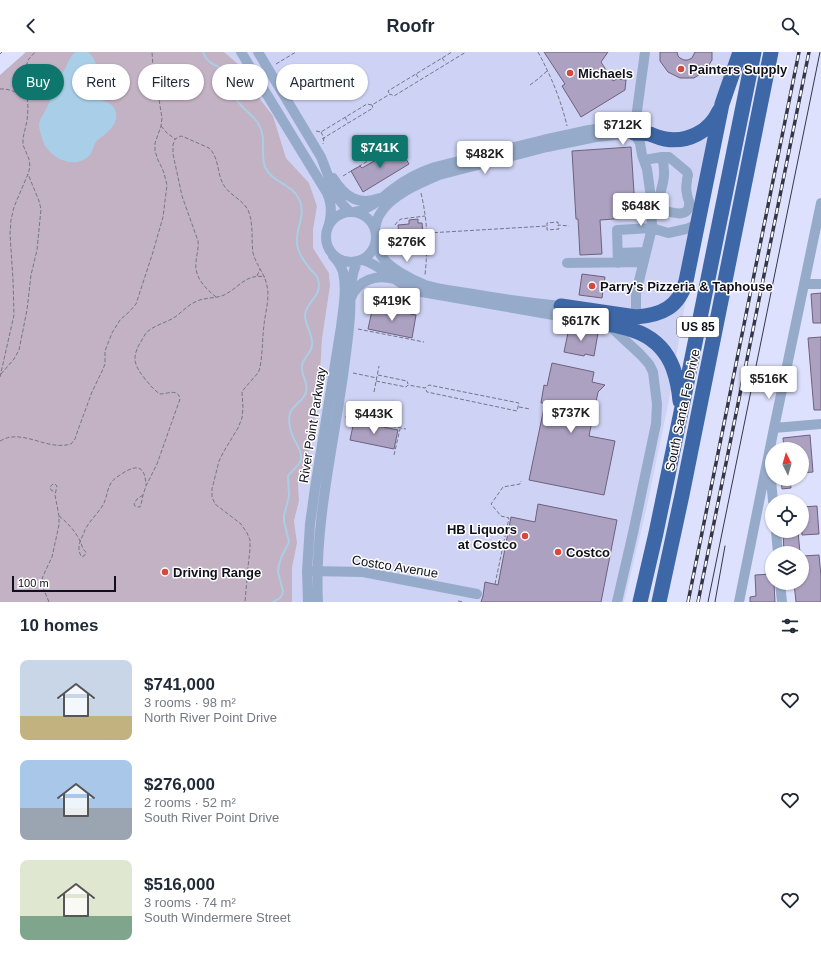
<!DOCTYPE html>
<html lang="en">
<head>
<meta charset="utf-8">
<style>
	body { margin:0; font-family:Helvetica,sans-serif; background:#f6f6f7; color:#1f2937; height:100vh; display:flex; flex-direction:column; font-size:15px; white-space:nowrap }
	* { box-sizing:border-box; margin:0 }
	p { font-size:13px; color:#747a83 }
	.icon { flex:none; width:22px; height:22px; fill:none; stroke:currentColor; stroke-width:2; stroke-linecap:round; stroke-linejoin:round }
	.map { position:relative; height:550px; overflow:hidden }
	.drawer { display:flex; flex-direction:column; background:#fff; flex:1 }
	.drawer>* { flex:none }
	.hud { position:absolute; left:12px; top:12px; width:400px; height:36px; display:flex; gap:8px }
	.needle { width:26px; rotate:355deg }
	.controls { position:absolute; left:765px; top:390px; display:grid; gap:8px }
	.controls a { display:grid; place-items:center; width:44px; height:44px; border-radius:50%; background:#fff; box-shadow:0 1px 3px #0004; font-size:20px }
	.scale { position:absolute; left:12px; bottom:10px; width:104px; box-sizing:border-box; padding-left:4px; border:2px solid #0f101c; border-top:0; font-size:11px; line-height:14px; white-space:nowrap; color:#0f101c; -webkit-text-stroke:3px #fff; paint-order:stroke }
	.price { position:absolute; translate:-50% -34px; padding:0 9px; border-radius:4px; background:#fff; color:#222; font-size:13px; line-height:26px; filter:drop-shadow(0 1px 2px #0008) }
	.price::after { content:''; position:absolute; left:50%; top:24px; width:12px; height:9px; margin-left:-6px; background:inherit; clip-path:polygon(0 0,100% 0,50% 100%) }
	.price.current { background:#0f766e; color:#fff }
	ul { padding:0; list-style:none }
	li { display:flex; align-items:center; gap:12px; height:100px; padding:0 20px }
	li span { display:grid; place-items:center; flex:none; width:112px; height:80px; border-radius:8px; color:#555 }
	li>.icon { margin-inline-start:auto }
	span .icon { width:48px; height:48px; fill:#fffc; stroke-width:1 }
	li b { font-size:17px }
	h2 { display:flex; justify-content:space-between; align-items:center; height:48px; padding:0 20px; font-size:17px }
	.chip { padding:0 14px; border-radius:18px; background:#fff; box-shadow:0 1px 3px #0004; font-size:14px; line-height:36px }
	.chip.current { background:#0f766e; color:#fff }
	header { display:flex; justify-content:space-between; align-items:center; height:52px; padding:0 20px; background:#fff; font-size:18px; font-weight:700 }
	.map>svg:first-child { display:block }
</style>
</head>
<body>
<header><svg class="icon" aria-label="back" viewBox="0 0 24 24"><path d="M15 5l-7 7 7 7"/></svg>Roofr<svg class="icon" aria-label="search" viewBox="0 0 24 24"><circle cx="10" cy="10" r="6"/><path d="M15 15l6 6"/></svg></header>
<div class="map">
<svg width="821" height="550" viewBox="0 0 821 550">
	<rect width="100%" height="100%" fill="#dee1fe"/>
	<path fill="#ced2f4" d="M224 0H735L687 240 668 353 646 458 624 550H292V516L297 491 294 469 299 449 298 432 307 409 319 339 322 287 330 234 329 221 313 196V178L317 154 309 131 286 106 273 64 247 30 241 16 238 12Z"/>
	<path fill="#c3b1c4" d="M26 0H224L238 12 241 16 247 30 273 64 286 106 309 131 317 154 313 178V196L329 221 330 234 322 287 319 339 307 409 298 432 299 449 294 469 297 491 292 516V550H0V23Z"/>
	<path fill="#a9cfe8" d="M76 0H88C98 9 98 19 94 31 93 34 92 36 93 40 96 52 114 46 116 61 118 73 107 81 99 87 90 94 96 102 83 108 69 115 51 105 44 92 43 89 42 86 41 83 40 78 38 74 40 68L53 44 57 31 65 17 69 8 74 1Z"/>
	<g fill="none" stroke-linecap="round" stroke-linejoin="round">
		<path stroke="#a9cfe8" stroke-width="2" d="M203 0C208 15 222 13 229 23 235 30 233 41 237 48 243 58 254 63 259 73 267 87 260 102 265 115 272 131 291 131 299 147 307 162 295 177 297 192 298 202 305 210 311 218 314 221 317 223 318 227 323 245 306 249 305 263 305 272 311 280 312 289 314 299 304 304 302 313 300 322 309 331 306 340 304 349 293 353 290 361 288 368 290 379 293 385 296 392 304 402 300 410 298 415 291 419 288 424L289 444 284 464V469L289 490 281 506 279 513 278 520 283 539 282 543 280 546 273 550"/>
	</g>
	<path fill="#ada1c1" stroke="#6d617f" d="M544 0H608L601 10 613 29 617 27 626 28 625 38 581 65 562 34 565 32Z
		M660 0H677L678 4 680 6 684 8H688L692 6 695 0H712V8L705 19 694 26H680L668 20 660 9Z
		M399 95 409 112 363 140 351 119 360 114 362 116Z
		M631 95 635 156 641 155V165L600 168 602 202 580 203 578 167H576L572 99Z
		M418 167V171H422L423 181H426L427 188H422V194L403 196V193L400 194 398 173 409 172V168Z
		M582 222 605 225 602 246 579 243Z
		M821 241V271H813L811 242Z
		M373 254 416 263 412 286 368 277Z
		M569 276 598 281 594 304 585 302 584 304 564 300Z
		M821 285V358H814L808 286Z
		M552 311 594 320 592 330 605 333 598 340 589 384 615 389 604 443 529 428 545 351H541L544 333 547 334Z
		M354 369 398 378 394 397 350 388Z
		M810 383 813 420 802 421V397H784L783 386Z
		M781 427H790L791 436 782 437Z
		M538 452 617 468 601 550H481L483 544 485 530 498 533 511 465 535 470Z
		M817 454 819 482 802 483V455Z
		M783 479H798L800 501H784Z
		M819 503 821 524V550H796L794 531H802V504Z
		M772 522V531H774L775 550H750V545L756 544 755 523Z"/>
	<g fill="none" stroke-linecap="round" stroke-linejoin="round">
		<path stroke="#74768a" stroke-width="1" stroke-dasharray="4 2" stroke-linecap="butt" d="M538 0C551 24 561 48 567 74
			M0 2 2 0
			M442 6 446 11
			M276 12 296 0
			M416 22 419 27
			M530 33 538 27 547 19
			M0 37C10 36 21 42 28 49
			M389 41 388 39 452 0
			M345 65 348 71
			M161 74 167 81 175 87
			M316 79 321 80 367 52 372 53 390 42 394 44 466 0
			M321 80 324 86 323 92
			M322 87 373 56 372 53
			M343 124 404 87
			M421 141C428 171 428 193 425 223
			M395 173 398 169 401 167 425 164
			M547 174V171L558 170V172
			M547 175V178L559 177 558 173 569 174
			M428 181 547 174
			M257 224 260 217
			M216 245C206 237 194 225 196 211 196 204 199 197 198 189L182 144 173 102V93L175 87 181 84 184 85 209 96C219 105 217 121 223 132 229 143 242 147 248 158 254 172 251 187 253 201 256 213 265 222 267 234 270 247 265 261 264 273 262 288 263 304 259 319L257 322 244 337 242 340 243 356 242 366 238 376 224 399 219 409 212 437V445L215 452 241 472 247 481 250 488V497L248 515 245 550
			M358 277 424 290
			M353 321 377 326
			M1 322 14 307 19 298 27 258 31 223 37 198 41 157 39 149 28 122
			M378 323 407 329 408 332
			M0 325 14 263 13 228 10 182 11 168 14 155 28 122 30 115 29 107 23 93V86L27 69 28 57 26 15 28 8 35 0
			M376 329 406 335 408 333 425 336 429 333 519 351 517 359 427 340 425 336
			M374 340 379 314
			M519 355 530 357
			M345 365 406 377
			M0 389C4 387 8 385 12 385 31 383 51 398 71 392L75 387 78 378 92 340 103 317 105 312V299L112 281 120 268 130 259 136 252 153 200 163 165 167 133 164 121 162 116 158 108 155 99V91L161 74 162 66 157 35 153 16 152 0
			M394 403 400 377
			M143 443 137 447 134 452 135 454 137 455H140L141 453 143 443 146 434 157 412 180 347C178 336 168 342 160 342 154 338 150 333 145 327 135 314 131 307 140 291 142 288 144 284 146 281 154 273 166 271 175 265 182 260 188 253 195 250 204 245 215 247 224 243 239 236 246 221 265 225
			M59 464C67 470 76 480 80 489 82 493 82 497 86 500L85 503 82 505C77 499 79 491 82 485 84 482 84 479 86 476 90 469 96 463 101 456 107 449 106 439 111 431 114 426 119 424 123 421 139 411 145 416 146 433
			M495 532 509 466 501 464 491 452 503 435 520 432 521 429
			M458 549 464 550
			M49 550 44 538 41 531 43 524 52 505 59 473V464L55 443 57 434 55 432H53L50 435 51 438 55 440"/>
		<path stroke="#96abca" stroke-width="10" d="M241 0 327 141C332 152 332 161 329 172
			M258 0 321 105 336 144 344 154 350 160
			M662 105C664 113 665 122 663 130 661 141 657 147 662 158 673 161 691 167 689 149 688 147 687 145 687 142 686 138 686 134 687 129
			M644 108 662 105H669L687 120 688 123 687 127
			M333 126C345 145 358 154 380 146
			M326 185a25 25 0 1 1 50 0a25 25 0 1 1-50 0Z
			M354 160C370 158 381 146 393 137 406 127 420 120 435 115L543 88 589 78 603 76H618L634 81
			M375 177C376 172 377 166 380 162 391 143 420 131 439 123L547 95 596 85 632 81
			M376 188C377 194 378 200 382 205 391 217 412 228 425 233 441 238 457 239 473 242 502 247 531 251 561 254
			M618 201 646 200
			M363 208C383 214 396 232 416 239L559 264
			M567 211 643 210
			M618 211 617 178 652 176 668 181 686 177 698 172
			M804 232H821
			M351 246C358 228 376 222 394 227
			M636 265V241L652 176 651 146 647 117 642 103 640 91 634 81 645 0
			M608 274 614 278 640 302 649 312 653 320 657 352 656 372 633 481 617 550
			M774 376 821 372
			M766 416 771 428 773 449
			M776 479 778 501
			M311 519 363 520 477 542
			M780 531 782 550
			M308 550 307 519 310 472 315 436 341 275C343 258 347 238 343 220 341 214 338 209 333 204
			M318 550C314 469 335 389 345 309 347 294 349 279 350 264 351 244 349 228 357 210
			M739 550 774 376 821 151"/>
		<path stroke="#3d67a7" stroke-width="15" d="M634 81C639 81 645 81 650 82 655 84 659 86 665 87 688 91 710 79 719 59
			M561 254 636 265C662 263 679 255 686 229L722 52 740 0
			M577 267C616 274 657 274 673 316 677 327 679 338 680 349
			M640 550 656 481 681 360 754 0
			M659 550 682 443 771 0"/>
		<path stroke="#353746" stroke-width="1" d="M708 550 820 0
			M715 550 725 494"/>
		<defs>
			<path id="rail" d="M688 550 799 0
				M698 550 809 0"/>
		</defs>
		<use href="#rail" stroke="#353746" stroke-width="3.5"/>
		<use href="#rail" stroke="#fff" stroke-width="2" stroke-dasharray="6" stroke-linecap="butt"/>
	</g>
	<g fill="#d6483b" stroke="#fff" stroke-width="1.5">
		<circle cx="681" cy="17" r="4"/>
		<circle cx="570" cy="21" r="4"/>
		<circle cx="592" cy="234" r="4"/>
		<circle cx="525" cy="484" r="4"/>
		<circle cx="558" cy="500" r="4"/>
		<circle cx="165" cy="520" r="4"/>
	</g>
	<g text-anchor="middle" stroke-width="3" stroke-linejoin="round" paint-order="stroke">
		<rect fill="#fff" stroke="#575860" stroke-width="1" x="677" y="265" width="42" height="20" rx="3"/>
		<g font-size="12" font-weight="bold" fill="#0f101c">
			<text x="698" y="279">US 85</text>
		</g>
		<g font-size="13" font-weight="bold" fill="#0f101c" stroke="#fff" text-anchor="start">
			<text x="689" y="22">Painters Supply</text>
			<text x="578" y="26">Michaels</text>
			<text x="600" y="239">Parry's Pizzeria &amp; Taphouse</text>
			<text x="517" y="482" text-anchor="end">HB Liquors<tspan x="517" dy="15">at Costco</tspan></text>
			<text x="566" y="505">Costco</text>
			<text x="173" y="525">Driving Range</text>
		</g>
		<g font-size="13" fill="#0f101c" stroke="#fff">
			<text transform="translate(682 358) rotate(-78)" y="5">South Santa Fe Drive</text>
			<text transform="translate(312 373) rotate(-81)" y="5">River Point Parkway</text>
			<text transform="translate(395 514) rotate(9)" y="5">Costco Avenue</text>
		</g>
	</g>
</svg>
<div class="controls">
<a><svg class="needle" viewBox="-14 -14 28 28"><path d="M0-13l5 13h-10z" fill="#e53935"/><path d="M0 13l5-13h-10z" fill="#747a83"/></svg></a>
<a><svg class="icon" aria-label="locate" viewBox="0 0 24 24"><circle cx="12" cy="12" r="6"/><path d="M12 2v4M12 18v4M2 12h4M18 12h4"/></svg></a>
<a><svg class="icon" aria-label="layers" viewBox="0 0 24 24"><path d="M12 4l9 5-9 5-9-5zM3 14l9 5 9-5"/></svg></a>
</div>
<div class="scale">100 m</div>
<b class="price" style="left:623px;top:94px">$712K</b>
<b class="price current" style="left:380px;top:117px">$741K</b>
<b class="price" style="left:485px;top:123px">$482K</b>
<b class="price" style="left:641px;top:175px">$648K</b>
<b class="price" style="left:407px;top:211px">$276K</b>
<b class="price" style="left:392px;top:270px">$419K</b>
<b class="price" style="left:581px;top:290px">$617K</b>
<b class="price" style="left:769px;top:348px">$516K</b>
<b class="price" style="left:571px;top:382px">$737K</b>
<b class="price" style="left:374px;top:383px">$443K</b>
<div class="hud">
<a class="chip current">Buy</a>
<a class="chip">Rent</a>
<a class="chip">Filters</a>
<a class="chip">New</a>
<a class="chip">Apartment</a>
</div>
</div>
<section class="drawer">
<h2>10 homes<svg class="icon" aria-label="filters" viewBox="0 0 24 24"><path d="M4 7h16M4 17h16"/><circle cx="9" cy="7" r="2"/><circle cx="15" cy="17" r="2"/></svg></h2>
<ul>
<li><span style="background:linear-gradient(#c9d6e8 70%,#c2b280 0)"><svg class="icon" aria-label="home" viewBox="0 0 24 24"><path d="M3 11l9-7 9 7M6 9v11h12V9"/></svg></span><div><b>$741,000</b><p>3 rooms · 98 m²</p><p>North River Point Drive</p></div><svg class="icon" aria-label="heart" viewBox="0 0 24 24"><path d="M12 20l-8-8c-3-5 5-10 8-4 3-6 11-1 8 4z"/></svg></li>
<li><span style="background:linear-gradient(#a9c7e8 60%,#9aa5b1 0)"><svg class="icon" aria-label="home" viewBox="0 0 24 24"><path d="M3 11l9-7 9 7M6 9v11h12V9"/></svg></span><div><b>$276,000</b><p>2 rooms · 52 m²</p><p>South River Point Drive</p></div><svg class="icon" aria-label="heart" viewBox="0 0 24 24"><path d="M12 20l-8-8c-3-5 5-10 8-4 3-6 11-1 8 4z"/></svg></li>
<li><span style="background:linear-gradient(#dfe7d0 70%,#7fa58c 0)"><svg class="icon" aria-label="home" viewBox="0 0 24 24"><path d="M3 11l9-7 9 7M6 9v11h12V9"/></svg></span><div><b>$516,000</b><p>3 rooms · 74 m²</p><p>South Windermere Street</p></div><svg class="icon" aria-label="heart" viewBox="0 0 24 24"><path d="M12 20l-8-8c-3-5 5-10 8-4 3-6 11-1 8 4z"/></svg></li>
</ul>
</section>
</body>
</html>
